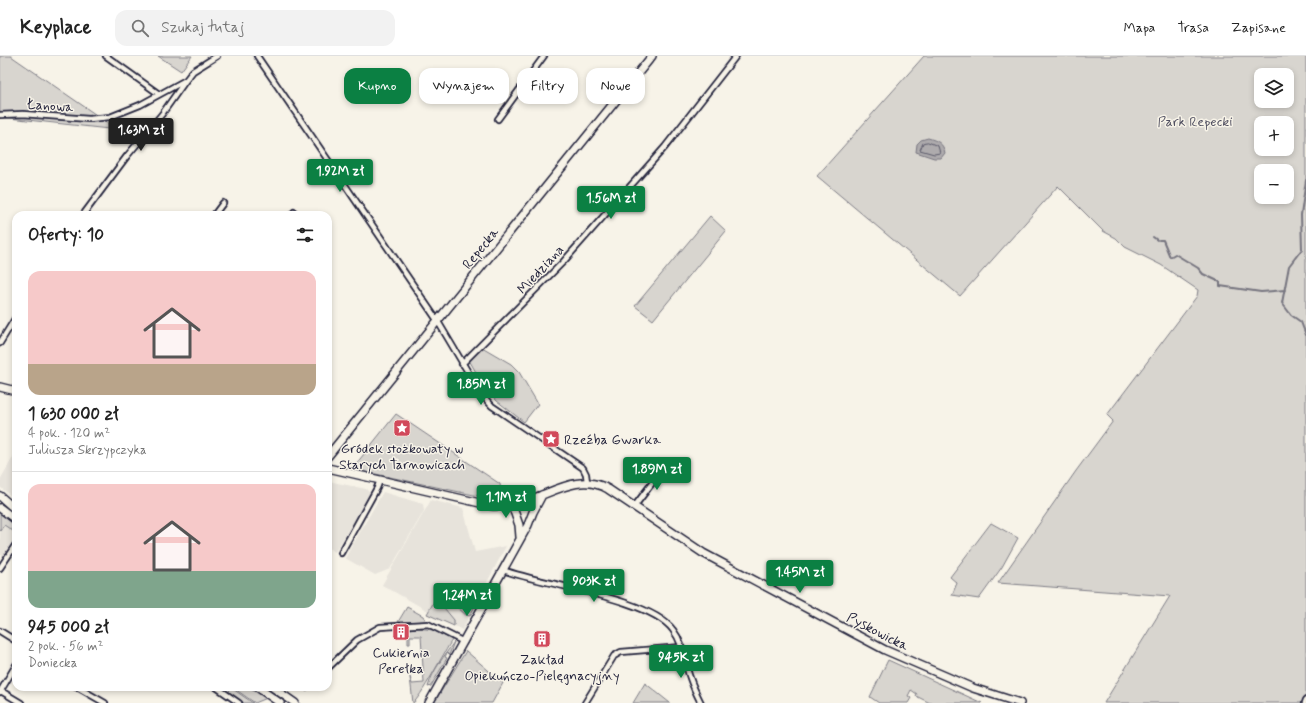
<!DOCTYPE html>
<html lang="pl">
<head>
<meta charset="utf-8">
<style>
	body { margin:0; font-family:Mynerve,sans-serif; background:#f2f2f2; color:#222; height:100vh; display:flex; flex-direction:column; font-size:15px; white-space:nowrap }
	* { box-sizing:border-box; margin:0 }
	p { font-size:13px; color:#767676 }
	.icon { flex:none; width:22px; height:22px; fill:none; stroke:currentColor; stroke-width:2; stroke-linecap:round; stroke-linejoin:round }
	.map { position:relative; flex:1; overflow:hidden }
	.details { position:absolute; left:12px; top:155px; width:320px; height:480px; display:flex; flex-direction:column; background:#fff; border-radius:12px; box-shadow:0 2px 6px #0003 }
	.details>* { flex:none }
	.banner { position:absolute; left:344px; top:12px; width:380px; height:36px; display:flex; gap:8px }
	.fabs { position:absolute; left:1254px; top:12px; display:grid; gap:8px }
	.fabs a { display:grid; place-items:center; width:40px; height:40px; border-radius:8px; background:#fff; box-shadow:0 2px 6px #0003; font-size:20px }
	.price { position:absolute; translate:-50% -34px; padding:0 9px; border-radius:4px; background:#0b8043; color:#fff; font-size:13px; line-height:26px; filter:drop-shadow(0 1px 2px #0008) }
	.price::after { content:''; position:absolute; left:50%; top:24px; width:12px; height:9px; margin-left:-6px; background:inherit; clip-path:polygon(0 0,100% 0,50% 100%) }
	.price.current { background:#222; color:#fff }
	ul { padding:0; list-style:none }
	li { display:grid; align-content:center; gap:8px; height:212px; padding:0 16px }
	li+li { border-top:1px solid #e0e0e0 }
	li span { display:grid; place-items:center; height:124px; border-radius:12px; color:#555 }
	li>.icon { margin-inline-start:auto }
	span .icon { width:72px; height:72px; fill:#fffc; stroke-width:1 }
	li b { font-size:17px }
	h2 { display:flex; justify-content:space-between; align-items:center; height:48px; padding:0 16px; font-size:17px }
	.chip { padding:0 14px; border-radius:12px; background:#fff; box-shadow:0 2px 6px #0003; font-size:14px; line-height:36px }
	.chip.current { background:#0b8043; color:#fff }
	header { display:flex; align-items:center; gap:24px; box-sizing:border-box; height:56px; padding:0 20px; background:#fff; border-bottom:1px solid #e0e0e0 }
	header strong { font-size:19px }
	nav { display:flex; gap:22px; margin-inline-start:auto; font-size:14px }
	.search { width:280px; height:36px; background:#f2f2f2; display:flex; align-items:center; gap:10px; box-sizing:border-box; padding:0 14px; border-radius:12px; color:#767676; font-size:15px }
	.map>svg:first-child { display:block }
</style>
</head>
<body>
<header>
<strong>Keyplace</strong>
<div class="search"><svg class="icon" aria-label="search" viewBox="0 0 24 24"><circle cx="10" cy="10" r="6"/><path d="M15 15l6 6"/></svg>Szukaj tutaj</div>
<nav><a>Mapa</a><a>Trasa</a><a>Zapisane</a></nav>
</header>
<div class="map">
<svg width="1306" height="647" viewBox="0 0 1306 647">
	<rect width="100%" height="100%" fill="#f7f3e8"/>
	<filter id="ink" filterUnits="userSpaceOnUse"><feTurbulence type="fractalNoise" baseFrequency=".025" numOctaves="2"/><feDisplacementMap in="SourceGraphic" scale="8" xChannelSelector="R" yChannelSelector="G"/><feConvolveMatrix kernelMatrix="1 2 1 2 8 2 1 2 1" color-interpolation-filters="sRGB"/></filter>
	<g filter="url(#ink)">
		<path fill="#e7e3db" d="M16 396V444L0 431V424Z
			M328 425 366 433 371 438 335 496 328 492Z
			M383 436 423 448 424 455 390 513 375 519 345 502Z
			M431 444 463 452 475 496 506 490 462 574 382 529Z
			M4 469 16 477V479L3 500 0 498V475Z"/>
		<path fill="#d8d5cf" stroke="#7d7c85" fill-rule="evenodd" d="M0 0H11L118 74 0 61Z
			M158 0H192L181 15Z
			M924 0H1306V647H1104L1170 540 998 527 1076 415 1113 365 1107 359 1197 240 1198 234 1161 209 1125 191 1116 182 1103 175 1058 130 960 240 817 120ZM1261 19H1287V45H1261ZM1261 67H1287V93H1261ZM1261 115H1287V141H1261Z
			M710 160 726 175 653 264 635 250Z
			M482 291 511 308 519 316 538 348 524 366 497 345 485 332 469 304Z
			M396 358 500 428 502 445 352 413Z
			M0 455 16 468V477L4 469 0 475Z
			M991 467 1018 482 1002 511 979 543 952 539 957 527 950 521Z
			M436 542 454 564V570L427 558Z
			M476 542H479L470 560 466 559 458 552 459 547 462 546 463 550 474 547Z
			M407 551 423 560 427 566H398Z
			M418 572 433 574 452 584C445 595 419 644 413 647L410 621 412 628 424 627 421 580H410V588H408V573Z
			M454 586 449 599 447 597 445 601 447 602 431 630 428 631C432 615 445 599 454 586Z
			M466 595 503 627 492 647H434Z
			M888 604 982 647H930L916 640 917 638 911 634 908 640 911 642 908 647H879L870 641Z
			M645 627 670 647H633Z
			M230 631 253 647H244L229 637Z
			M232 631H251L267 642 255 647Z"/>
		<path fill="#aeabad" stroke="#76747f" d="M928 82C938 85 943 87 945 97L941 102H934L916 96 917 88 921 84Z"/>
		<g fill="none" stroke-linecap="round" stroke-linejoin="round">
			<path stroke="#5a5969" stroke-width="1" d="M928 86 938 90 940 97 934 98 920 94 923 87Z"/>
			<path stroke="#76747f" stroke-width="2" d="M1306 124 1301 159 1302 193 1289 210 1282 247 1291 259 1301 266 1306 279
				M1153 181 1157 184
				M1159 184H1163L1170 201 1175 198 1198 212 1203 218 1220 226V230L1261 236 1285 234"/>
			<defs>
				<path id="street" d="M106 0 159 38
					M257 0 437 264 481 338 492 350 583 412 586 418 587 426
					M0 59 23 58 89 63 110 61 140 49 184 25
					M498 63 544 0
					M83 159 127 100 162 58 186 24 193 15 217 0
					M214 159 223 147
					M292 159 294 156
					M0 287 16 261
					M462 308 564 205 665 91 736 0
					M634 451 659 418 656 414 659 407
					M341 497 377 432 380 424
					M0 512 16 488
					M503 514C543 529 650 542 673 574 684 588 684 606 690 622 693 631 697 639 701 647
					M0 575 16 585
					M328 612 357 584 380 571 428 568 464 586
					M77 631 105 647
					M216 631 239 647
					M299 631H305
					M1 635 21 647
					M0 636 16 609
					M585 647 614 600 621 596 682 591
					M1305 647 1306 644"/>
				<path id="secondary" d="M0 331 16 335
					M328 400 652 0
					M328 412 493 450C505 450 515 449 526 445 554 436 580 417 608 433L703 497 885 594 973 632 1020 647
					M0 440 16 454
					M512 449 519 469 520 481
					M0 452 16 464
					M257 631 280 647
					M272 631 295 647
					M429 647 528 469 533 456 542 439"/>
			</defs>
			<use href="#street" stroke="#22223b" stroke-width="8"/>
			<use href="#secondary" stroke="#22223b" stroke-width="10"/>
			<use href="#street" stroke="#f7f3e8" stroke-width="4.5"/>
			<use href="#secondary" stroke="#f7f3e8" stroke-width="7"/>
		</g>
	</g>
	<defs>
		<symbol id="sight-square" viewBox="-11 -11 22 22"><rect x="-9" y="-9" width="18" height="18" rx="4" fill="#d1495b" stroke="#f7f3e8"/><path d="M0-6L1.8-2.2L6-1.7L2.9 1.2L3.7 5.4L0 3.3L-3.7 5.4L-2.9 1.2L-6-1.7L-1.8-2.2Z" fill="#fff"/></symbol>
		<symbol id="building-square" viewBox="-11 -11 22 22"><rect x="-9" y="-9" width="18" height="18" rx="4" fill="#d1495b" stroke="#f7f3e8"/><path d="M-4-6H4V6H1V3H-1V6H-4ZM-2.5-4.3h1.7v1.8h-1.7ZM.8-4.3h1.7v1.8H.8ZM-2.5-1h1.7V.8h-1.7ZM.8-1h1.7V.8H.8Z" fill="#fff"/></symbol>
	</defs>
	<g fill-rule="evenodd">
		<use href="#sight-square" x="392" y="362" width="20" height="20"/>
		<use href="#sight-square" x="541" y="373" width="20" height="20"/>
		<use href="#building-square" x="391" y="566" width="20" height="20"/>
		<use href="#building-square" x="532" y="573" width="20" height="20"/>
	</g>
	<g text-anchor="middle" stroke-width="3" stroke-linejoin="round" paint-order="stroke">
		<g font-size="14" fill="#22223b" stroke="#f7f3e8">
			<text transform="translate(50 49) rotate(4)" y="5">Łanowa</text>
			<text transform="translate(480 192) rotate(-51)" y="5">Repecka</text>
			<text transform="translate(540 213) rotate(-47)" y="5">Miedziana</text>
			<text transform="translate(878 575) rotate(27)" y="5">Pyskowicka</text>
		</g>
		<g font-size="14" fill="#504f60" stroke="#f7f3e8">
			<text x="1195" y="70">Park Repecki</text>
		</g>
		<g font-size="14" fill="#22223b" stroke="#f7f3e8">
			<text x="564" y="388" text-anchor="start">Rzeźba Gwarka</text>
			<text x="402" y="397">Gródek stożkowaty w<tspan x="402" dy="16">Starych Tarnowicach</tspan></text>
			<text x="401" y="601">Cukiernia<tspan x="401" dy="16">Perełka</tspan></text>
			<text x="542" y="608">Zakład<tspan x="542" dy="16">Opiekuńczo-Pielęgnacyjny</tspan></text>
		</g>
	</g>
</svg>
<div class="fabs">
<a><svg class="icon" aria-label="layers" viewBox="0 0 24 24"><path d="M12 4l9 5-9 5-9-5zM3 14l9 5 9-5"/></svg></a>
<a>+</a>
<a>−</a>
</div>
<b class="price current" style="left:141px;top:96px">1.63M zł</b>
<b class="price" style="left:340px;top:137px">1.92M zł</b>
<b class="price" style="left:611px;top:164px">1.56M zł</b>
<b class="price" style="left:481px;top:350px">1.85M zł</b>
<b class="price" style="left:657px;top:435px">1.89M zł</b>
<b class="price" style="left:506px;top:463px">1.1M zł</b>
<b class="price" style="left:800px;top:538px">1.45M zł</b>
<b class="price" style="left:594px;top:547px">903K zł</b>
<b class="price" style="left:467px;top:561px">1.24M zł</b>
<b class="price" style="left:681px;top:623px">945K zł</b>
<div class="banner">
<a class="chip current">Kupno</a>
<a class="chip">Wynajem</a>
<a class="chip">Filtry</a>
<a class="chip">Nowe</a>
</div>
<section class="details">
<h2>Oferty: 10<svg class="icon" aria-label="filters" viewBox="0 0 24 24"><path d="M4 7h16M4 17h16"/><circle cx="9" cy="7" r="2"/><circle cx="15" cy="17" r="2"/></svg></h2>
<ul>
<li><span style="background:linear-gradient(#f6c9c9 75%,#b9a48a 0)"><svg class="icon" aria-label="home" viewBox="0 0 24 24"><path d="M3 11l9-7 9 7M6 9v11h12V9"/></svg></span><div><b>1 630 000 zł</b><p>4 pok. · 120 m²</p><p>Juliusza Skrzypczyka</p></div></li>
<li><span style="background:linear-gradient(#f6c9c9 70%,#7fa58c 0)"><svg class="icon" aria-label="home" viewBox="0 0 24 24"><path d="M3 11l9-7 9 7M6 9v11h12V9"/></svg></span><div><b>945 000 zł</b><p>2 pok. · 56 m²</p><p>Doniecka</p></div></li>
</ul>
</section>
</div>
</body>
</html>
